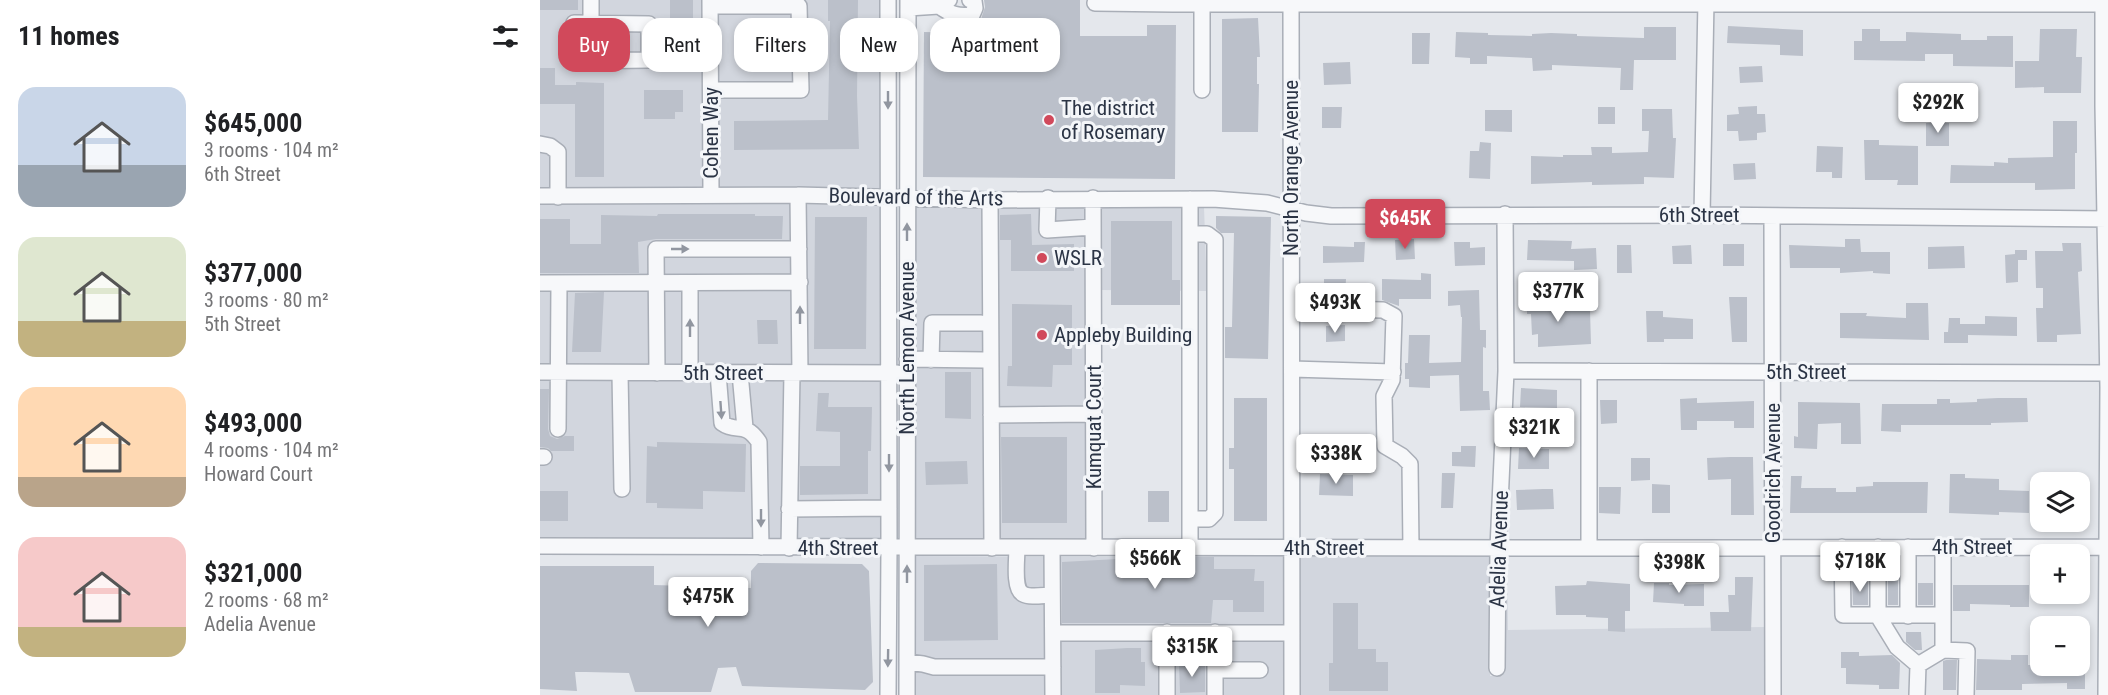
<!DOCTYPE html>
<html lang="en">
<head>
<meta charset="utf-8">
<style>
	body { margin:0; font-family:"Roboto Condensed",sans-serif; background:#f6f6f6; color:#202124; height:100vh; display:flex; flex-direction:column; font-size:22px; white-space:nowrap }
	* { box-sizing:border-box; margin:0 }
	p { font-size:20px; color:#757577 }
	.icon { flex:none; width:33px; height:33px; fill:none; stroke:currentColor; stroke-width:2; stroke-linecap:round; stroke-linejoin:round }
	.map { position:relative; flex:1; overflow:hidden }
	.drawer { display:flex; flex-direction:column; background:#fff; width:540px }
	.drawer>* { flex:none }
	.top-card { position:absolute; left:18px; top:18px; width:570px; height:54px; display:flex; gap:12px }
	.buttons { position:absolute; left:1490px; top:472px; display:grid; gap:12px }
	.buttons a { display:grid; place-items:center; width:60px; height:60px; border-radius:12px; background:#fff; box-shadow:0 3px 9px #0003; font-size:30px }
	.price { position:absolute; translate:-50% -51px; padding:0 14px; border-radius:6px; background:#fff; color:#222; font-size:20px; line-height:39px; filter:drop-shadow(0 2px 3px #0008) }
	.price::after { content:''; position:absolute; left:50%; top:36px; width:18px; height:14px; margin-left:-9px; background:inherit; clip-path:polygon(0 0,100% 0,50% 100%) }
	.price.on { background:#d1495b; color:#fff }
	ul { padding:0; list-style:none }
	li { display:flex; align-items:center; gap:18px; height:150px; padding:0 18px }
	li span { display:grid; place-items:center; flex:none; width:168px; height:120px; border-radius:18px; color:#555 }
	li>.icon { margin-inline-start:auto }
	span .icon { width:72px; height:72px; fill:#fffc; stroke-width:1 }
	li b { font-size:26px }
	h2 { display:flex; justify-content:space-between; align-items:center; height:72px; padding:0 18px; font-size:26px }
	.chip { padding:0 21px; border-radius:18px; background:#fff; box-shadow:0 3px 9px #0003; font-size:21px; line-height:54px }
	.chip.on { background:#d1495b; color:#fff }
	main { display:flex; flex:1; min-height:0 }
	.map>svg:first-child { display:block }
</style>
</head>
<body>
<main>
<section class="drawer">
<h2>11 homes<svg class="icon" aria-label="filters" viewBox="0 0 24 24"><path d="M4 7h16M4 17h16"/><circle cx="9" cy="7" r="2"/><circle cx="15" cy="17" r="2"/></svg></h2>
<ul>
<li><span style="background:linear-gradient(#c9d6e8 65%,#9aa5b1 0)"><svg class="icon" aria-label="home" viewBox="0 0 24 24"><path d="M3 11l9-7 9 7M6 9v11h12V9"/></svg></span><div><b>$645,000</b><p>3 rooms · 104 m²</p><p>6th Street</p></div></li>
<li><span style="background:linear-gradient(#dfe7d0 70%,#c2b280 0)"><svg class="icon" aria-label="home" viewBox="0 0 24 24"><path d="M3 11l9-7 9 7M6 9v11h12V9"/></svg></span><div><b>$377,000</b><p>3 rooms · 80 m²</p><p>5th Street</p></div></li>
<li><span style="background:linear-gradient(#ffd9b3 75%,#b9a48a 0)"><svg class="icon" aria-label="home" viewBox="0 0 24 24"><path d="M3 11l9-7 9 7M6 9v11h12V9"/></svg></span><div><b>$493,000</b><p>4 rooms · 104 m²</p><p>Howard Court</p></div></li>
<li><span style="background:linear-gradient(#f6c9c9 75%,#c2b280 0)"><svg class="icon" aria-label="home" viewBox="0 0 24 24"><path d="M3 11l9-7 9 7M6 9v11h12V9"/></svg></span><div><b>$321,000</b><p>2 rooms · 68 m²</p><p>Adelia Avenue</p></div></li>
</ul>
</section>
<div class="map">
<svg width="1568" height="695" viewBox="0 0 1568 695">
	<rect width="100%" height="100%" fill="#e4e7ec"/>
	<path fill="#d2d6de" d="M0 0H164V187L0 189Z
		M177 0H341L342 189 178 187Z
		M171 203 342 205V366L0 365V204Z
		M374 205 443 207 445 540H373Z
		M546 206 548 540H459L457 207Z
		M560 206 664 207 667 291 560 290Z
		M0 380 342 381V540L0 539Z
		M650 555 745 556V695H374L373 556 613 557Z
		M951 555 950 676 963 675 965 555H967L968 630 1226 627V695H759V556Z"/>
	<path fill="#bbc0ca" d="M0 0H38V10H0Z
		M130 0H153V70H130Z
		M288 0H318L317 96 319 149 194 150V121L288 120 290 21H288Z
		M444 0H540V36H607V25H636L635 179 383 177 384 32 441 33V19L445 7Z
		M718 18 720 57H717V84H719L718 132H682V19Z
		M1188 26 1263 30V56L1240 55V45L1187 43Z
		M1104 27H1136V60H1094L1093 90H1080L1081 68 1012 65V70L993 71 992 58 947 56V64H930V58L915 57 916 32 948 33V35L992 36V34L1011 33 1037 34V36L1104 38Z
		M1322 29H1340V41H1366V32L1421 34V40H1447V36H1473V67L1413 66V54H1385V61L1314 60V41H1322Z
		M1500 29H1537L1536 57H1542L1541 93H1504V87L1475 88V61H1499Z
		M872 33H890L889 64H872Z
		M810 62 811 84 784 85 783 63Z
		M1222 66 1223 82 1200 83 1199 67Z
		M0 68H15V85H36V82L64 83V177H35V104H0Z
		M104 90H143V112H135V119H104Z
		M1217 106V114H1225L1226 132 1217 133V140L1199 141 1198 131H1187V115L1199 114 1198 107Z
		M782 107H802L801 128H782Z
		M1058 107H1075V124H1058Z
		M1102 109H1132L1133 138H1136L1134 178 1104 177V184L1052 185V182L991 184V156L1023 157V155H1052L1051 147H1072V153L1108 152 1109 131H1102Z
		M945 110H972V132L945 131Z
		M1513 121H1537V153H1535V189L1495 190V183H1410L1411 165 1454 166V162L1468 163V158L1513 157Z
		M1386 123H1409V146H1386Z
		M1324 140H1339V145L1378 146V185H1357L1358 180H1325Z
		M940 142 951 143 950 179 929 178 930 151H939Z
		M1277 146 1303 147 1302 178H1292V172H1276Z
		M1215 163 1216 179 1194 180 1193 164Z
		M118 214H215V216H243L242 239H116L98 242 99 273H0V219H30V244H61V215L117 216Z
		M491 214 492 245 534 244V271H471V240H460V215Z
		M676 216 731 217 728 359 685 358V327H692L694 233H681L676 228Z
		M275 217H327L326 349H274Z
		M571 221H632V280H640V305H571Z
		M874 239 875 259 856 260 855 240Z
		M1305 239H1320L1321 252H1350V274L1333 273V271L1300 273V268H1250L1249 245 1305 247Z
		M988 240 1032 241 1031 249 1056 248 1057 269 1034 270V261L987 260Z
		M814 242H825L824 262 783 263V246L814 247Z
		M914 242H930V248L945 247V265L915 266Z
		M1522 243H1541L1542 271 1538 272 1541 334 1517 335V342H1497L1496 308H1503V288H1496L1495 251H1523Z
		M1183 244H1204V266H1183Z
		M1077 245H1091L1092 273H1077Z
		M1151 245 1152 264H1133L1132 246Z
		M1424 246 1425 268 1388 269V247Z
		M1475 250H1487V260H1478V282L1466 283 1465 255 1475 254Z
		M881 273 891 274V299H859V306L842 300V279L881 280Z
		M784 279H806L805 295H784Z
		M939 290 940 330H946V348L943 347V391H949L950 410 920 411 919 375 890 376V388L869 387V379H865V363H868L869 335H890L889 363 921 362 922 317H921L920 305 908 306V291Z
		M64 292 61 352H32L35 293Z
		M987 295 1017 296V311L1050 310 1051 344 998 347V334L992 335 991 314H987Z
		M1189 297H1207V342H1192Z
		M1366 303H1388L1389 340 1300 338V313H1327L1326 316 1366 318Z
		M472 304 532 305V365H513L512 387 467 386 468 366H472Z
		M1106 311H1123V317L1153 319V339H1124V342H1107Z
		M1445 316 1477 317V336L1428 335V343H1404V332H1408L1409 318H1420V324H1445Z
		M217 320H237L238 344H218Z
		M805 325V341L786 342V326Z
		M405 372H431V419L405 418Z
		M981 388 1017 390V408L980 407Z
		M0 389H9L8 429 10 436 17 439 25 436H34V451H11L8 448 0 447Z
		M278 393H289L288 407H332L331 451H328V494L260 495V466H300V432L276 431Z
		M694 398H727V521H694V469H689V448H694Z
		M1157 398V403L1214 401V428H1194V421H1157V430H1141L1140 399Z
		M1458 398H1487L1488 422 1451 423V425H1361V432L1341 431 1342 404H1397V399H1410V403L1437 402V399Z
		M1060 400H1077V423L1061 424Z
		M1258 402 1320 403 1321 444H1301V423L1278 424 1277 449 1254 448V436L1258 437Z
		M461 437H527V523H462Z
		M117 442 206 444 205 492 163 491V509L117 508V503H106L107 446 117 447Z
		M921 446H936L935 467 912 466V452H921Z
		M979 448 1009 449V469H978Z
		M1190 457H1213L1214 515H1191V479L1168 480 1167 458Z
		M1091 458H1110V480L1091 481Z
		M427 461 428 484 386 485 385 462Z
		M902 473H915L913 508H901Z
		M780 474 813 475V496L779 495Z
		M1410 474H1425V478L1459 479V490L1489 491V513L1459 512V515L1409 513Z
		M1251 476H1262L1261 488H1296V492H1316V487L1333 486V482H1388L1387 513H1250Z
		M1112 484 1130 485V513H1112Z
		M1059 487H1081L1080 514 1059 513Z
		M1003 489H1013L1014 509 977 510 976 490Z
		M0 491H28V521H0Z
		M608 491H629V522H608Z
		M614 557H674V569H715L714 581H724V612H693V600H673L671 623H522V562Z
		M218 563 322 564 329 571 333 682 325 690 202 686 196 667 178 668 171 692H95L89 673 46 672H35L37 691 0 689V566H114V585L211 588V571Z
		M457 564 458 640 384 641V565Z
		M1195 577H1213L1211 631H1171L1170 612H1189L1188 595H1195Z
		M1047 581 1090 584V611H1085V632L1068 631V618L1046 617V615H1016L1015 586 1046 585Z
		M1348 581H1358V605H1348Z
		M1312 582H1328V605H1313Z
		M1114 583H1129V585L1164 584V606H1144V604L1113 602Z
		M1378 583H1393V605H1378Z
		M1413 585H1489V607H1470V605L1430 604V611H1413Z
		M793 603H818V649H836V662H848V691H789V663H793Z
		M1366 632H1381L1382 650H1375L1366 642Z
		M587 648H601V662H605V686L580 685V693H555V650Z
		M1301 652H1319V656L1352 655 1360 663 1359 689H1339V685L1306 684V668H1301Z
		M1471 655H1488V665L1545 666V689H1527V683L1482 684V690H1436L1437 659 1471 660Z
		M1406 660H1417L1416 690H1403V661Z
		M639 663H665V692L640 693Z"/>
	<g fill="none" stroke-linecap="round" stroke-linejoin="round">
		<defs>
			<path id="minor" d="M51 0V23
				M170 0 171 195
				M556 0 555 3 633 4H1568
				M751 0 752 695
				M1563 0V106L1568 387 1566 695
				M662 4V90
				M170 6H259L261 90H171
				M399 6C410 14 418 17 432 15L435 8 434 1 430 0
				M368 8 399 6 409 0
				M34 23 109 24V60L34 61Z
				M0 144 10 146 18 152V197
				M258 195 260 373
				M0 196 258 195 450 200 673 199 727 203 766 213 791 216 1162 215 1568 219
				M508 198 507 230 553 227
				M553 198 554 548
				M450 200 452 548
				M1162 215 1166 0
				M1232 216 1233 695
				M0 283 260 282
				M752 308 843 310 854 316 852 380 844 396 845 446 862 456 870 464 871 548
				M367 359 444 360
				M391 360 392 323H441
				M752 369 853 372
				M966 371 1566 373
				M1049 371V548
				M0 372 357 373
				M80 373 82 489
				M117 373 116 249H259
				M150 373V283
				M178 373 182 423C197 434 204 420 219 442L221 547
				M200 373 205 428
				M451 415 554 414
				M18 429 19 284
				M0 457H4
				M249 509 349 508
				M650 519H669L675 513V240L667 234H650
				M0 546 1049 548 1568 547
				M650 547V199
				M1302 547 1303 615H1403
				M1338 547V616L1357 647 1378 665
				M249 548 252 373
				M477 548C477 558 473 589 483 594 490 598 504 595 512 595
				M512 548 513 695
				M1368 616V547
				M627 632V695
				M675 632V695
				M513 633H752
				M1403 650 1427 651 1426 695
				M367 662 383 664 394 667H513
				M957 668 958 548 966 371 965 214
				M676 670H720
				M348 695 349 548 348 0
				M367 695 368 0
				M1377 695 1378 665 1403 650V547"/>
		</defs>
		<use href="#minor" stroke="#a9aeb7" stroke-width="18"/>
		<use href="#minor" stroke="#f7f8fa" stroke-width="15"/>
	</g>
	<defs><path id="oneway-solid" d="M-6-.8H1V-3.2L6.5 0L1 3.2V.8H-6Z" transform="scale(1.5)"/></defs>
	<g fill="#9196a0">
		<use href="#oneway-solid" transform="translate(348 100) rotate(90)"/>
		<use href="#oneway-solid" transform="translate(367 232) rotate(-90)"/>
		<use href="#oneway-solid" transform="translate(140 249)"/>
		<use href="#oneway-solid" transform="translate(260 315) rotate(-90)"/>
		<use href="#oneway-solid" transform="translate(150 328) rotate(-90)"/>
		<use href="#oneway-solid" transform="translate(181 410) rotate(86)"/>
		<use href="#oneway-solid" transform="translate(349 463) rotate(90)"/>
		<use href="#oneway-solid" transform="translate(221 518) rotate(90)"/>
		<use href="#oneway-solid" transform="translate(367 574) rotate(-90)"/>
		<use href="#oneway-solid" transform="translate(348 658) rotate(91)"/>
	</g>
	<g fill="#d1495b" stroke="#f4f6f9" stroke-width="2">
		<circle cx="509" cy="120" r="6"/>
		<circle cx="502" cy="258" r="6"/>
		<circle cx="502" cy="335" r="6"/>
	</g>
	<g text-anchor="middle" stroke-width="6" stroke-linejoin="round" paint-order="stroke">
		<g font-size="21" fill="#2b3445" stroke="#f4f6f9" text-anchor="start">
			<text x="521" y="115">The district<tspan x="521" dy="24">of Rosemary</tspan></text>
			<text x="514" y="265">WSLR</text>
			<text x="514" y="342">Appleby Building</text>
		</g>
		<g font-size="21" fill="#2b3445" stroke="#f4f6f9">
			<text transform="translate(171 133) rotate(-90)" y="7">Cohen Way</text>
			<text transform="translate(751 168) rotate(-90)" y="7">North Orange Avenue</text>
			<text transform="translate(376 197) rotate(1)" y="7">Boulevard of the Arts</text>
			<text x="1159" y="222">6th Street</text>
			<text transform="translate(367 348) rotate(-90)" y="7">North Lemon Avenue</text>
			<text x="1266" y="379">5th Street</text>
			<text x="183" y="380">5th Street</text>
			<text transform="translate(554 427) rotate(-90)" y="7">Kumquat Court</text>
			<text transform="translate(1233 473) rotate(-90)" y="7">Goodrich Avenue</text>
			<text x="1432" y="554">4th Street</text>
			<text x="298" y="555">4th Street</text>
			<text x="784" y="555">4th Street</text>
			<text transform="translate(959 549) rotate(-88)" y="7">Adelia Avenue</text>
		</g>
	</g>
</svg>
<div class="buttons">
<a><svg class="icon" aria-label="layers" viewBox="0 0 24 24"><path d="M12 4l9 5-9 5-9-5zM3 14l9 5 9-5"/></svg></a>
<a>+</a>
<a>−</a>
</div>
<b class="price" style="left:1398px;top:134px">$292K</b>
<b class="price on" style="left:865px;top:250px">$645K</b>
<b class="price" style="left:1018px;top:323px">$377K</b>
<b class="price" style="left:795px;top:334px">$493K</b>
<b class="price" style="left:994px;top:459px">$321K</b>
<b class="price" style="left:796px;top:485px">$338K</b>
<b class="price" style="left:615px;top:590px">$566K</b>
<b class="price" style="left:1320px;top:593px">$718K</b>
<b class="price" style="left:1139px;top:594px">$398K</b>
<b class="price" style="left:168px;top:628px">$475K</b>
<b class="price" style="left:652px;top:678px">$315K</b>
<div class="top-card">
<a class="chip on">Buy</a>
<a class="chip">Rent</a>
<a class="chip">Filters</a>
<a class="chip">New</a>
<a class="chip">Apartment</a>
</div>
</div>
</main>
</body>
</html>
